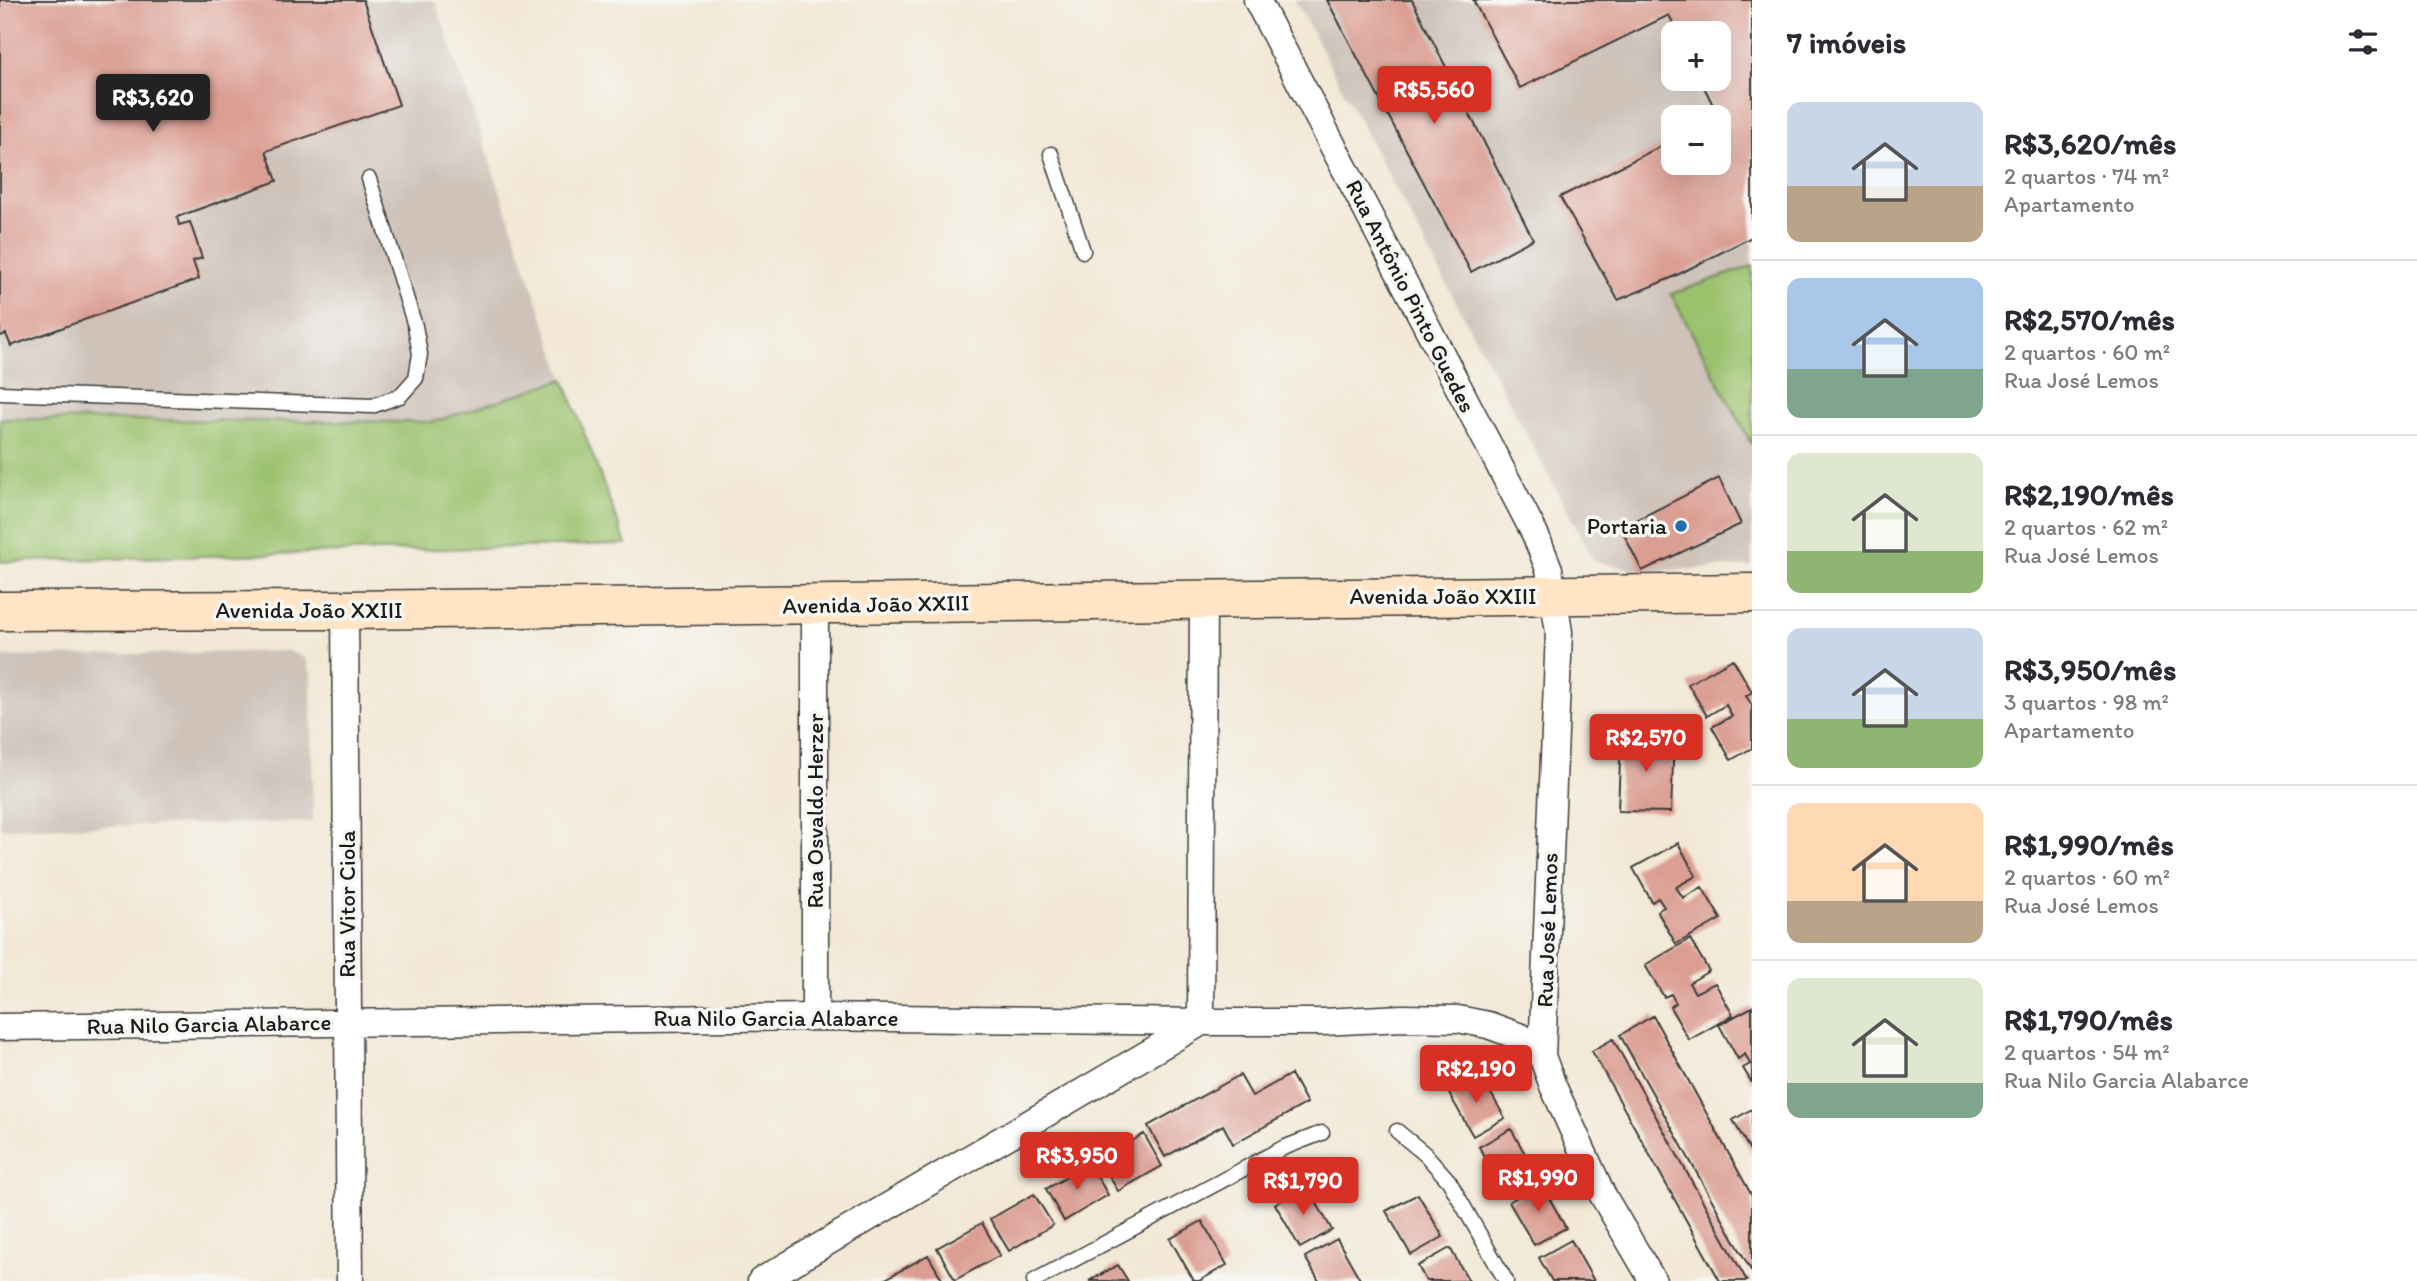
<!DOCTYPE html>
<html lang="pt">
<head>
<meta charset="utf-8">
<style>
	body { margin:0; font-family:Itim,sans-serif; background:#f2f2f3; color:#2b2b33; height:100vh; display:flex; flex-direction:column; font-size:26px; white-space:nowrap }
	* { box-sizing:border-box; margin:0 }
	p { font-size:23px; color:#7c7c81 }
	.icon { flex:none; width:38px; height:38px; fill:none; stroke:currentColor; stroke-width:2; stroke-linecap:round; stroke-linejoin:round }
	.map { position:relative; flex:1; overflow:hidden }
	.panel { display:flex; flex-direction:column; background:#fff; width:665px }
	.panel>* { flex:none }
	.fabs { position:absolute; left:1661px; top:21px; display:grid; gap:14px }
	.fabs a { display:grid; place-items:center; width:70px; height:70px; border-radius:14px; background:#fff; box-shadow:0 7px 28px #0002; font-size:35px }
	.price { position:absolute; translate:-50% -60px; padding:0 16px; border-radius:7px; background:#d93025; color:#fff; font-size:23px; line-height:46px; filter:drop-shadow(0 2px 4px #0008) }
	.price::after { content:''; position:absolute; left:50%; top:42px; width:21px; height:16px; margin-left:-10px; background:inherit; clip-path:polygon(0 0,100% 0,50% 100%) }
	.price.selected { background:#222; color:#fff }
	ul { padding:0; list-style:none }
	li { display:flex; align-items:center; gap:21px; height:175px; padding:0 35px }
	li+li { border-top:2px solid #e1e1e2 }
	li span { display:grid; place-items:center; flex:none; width:196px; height:140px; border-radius:14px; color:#555 }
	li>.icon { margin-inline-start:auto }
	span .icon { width:84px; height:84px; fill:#fffc; stroke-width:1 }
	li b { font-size:30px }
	h2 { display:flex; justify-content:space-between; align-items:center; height:84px; padding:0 35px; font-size:30px }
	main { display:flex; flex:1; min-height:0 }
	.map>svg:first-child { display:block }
</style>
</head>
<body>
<main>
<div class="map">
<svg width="1752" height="1281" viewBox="0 0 1752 1281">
	<rect width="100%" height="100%" fill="#f6f6f2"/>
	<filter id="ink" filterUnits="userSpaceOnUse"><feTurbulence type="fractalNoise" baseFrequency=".0143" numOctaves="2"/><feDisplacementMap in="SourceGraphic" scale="14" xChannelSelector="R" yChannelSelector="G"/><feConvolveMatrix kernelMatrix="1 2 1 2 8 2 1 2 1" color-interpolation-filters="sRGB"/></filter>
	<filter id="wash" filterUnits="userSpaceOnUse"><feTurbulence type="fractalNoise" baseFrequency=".00686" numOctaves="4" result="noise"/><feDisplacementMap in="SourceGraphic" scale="28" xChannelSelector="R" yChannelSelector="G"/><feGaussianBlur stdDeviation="1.57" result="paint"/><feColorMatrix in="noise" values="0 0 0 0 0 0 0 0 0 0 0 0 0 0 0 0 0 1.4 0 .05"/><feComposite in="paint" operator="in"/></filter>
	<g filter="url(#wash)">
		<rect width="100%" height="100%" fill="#f2e8d5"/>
		<path fill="#cec2b9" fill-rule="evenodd" d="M0 0H435L564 379 626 544 0 562Z
			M1295 0H1752V566L1642 571 1594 561ZM1673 33H1718V79H1673ZM1673 117H1718V163H1673Z
			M288 651 305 658 311 674 313 822 0 828V657Z"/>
		<path fill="#9ac16c" stroke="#5b6e44" stroke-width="2" d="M1752 266V445L1671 294Z
			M564 379 626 544 0 562V419L433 422Z"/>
		<g id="blocks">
			<path fill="#db9e93" d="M0 0H363L399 105 266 151 277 181 177 217 179 225 190 222 202 258 193 261 199 279 11 346 6 334 0 336Z
				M1327 0H1412L1533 239 1471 272Z
				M1473 0H1752V237L1671 278 1618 300 1560 197 1673 140V163H1718L1719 117 1700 79H1718V33H1678L1669 15 1520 88Z
				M1719 478 1741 524 1642 571 1621 528Z
				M1733 659 1752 692 1746 696 1752 705V748L1731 760 1712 727 1732 716 1726 705 1707 716 1688 684Z
				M1621 735 1674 737 1671 812 1618 811Z
				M1678 843 1696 876 1676 887 1683 898 1702 887 1721 919 1676 944 1657 911 1664 907 1658 898 1652 902 1633 868Z
				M1690 939 1709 971 1689 983 1695 993 1715 983 1733 1015 1689 1040 1670 1007 1676 1003 1671 994 1664 997 1645 965Z
				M1752 1007V1083L1743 1068 1750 1064 1745 1054 1738 1059 1719 1025Z
				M1653 1016 1752 1196V1272L1620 1035Z
				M1613 1039 1747 1281H1720L1592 1051Z
				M1291 1074 1307 1103 1233 1144 1223 1125 1165 1157 1148 1126 1240 1075 1252 1096Z
				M1480 1074 1505 1118 1473 1136 1448 1092Z
				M1752 1109V1154L1733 1120Z
				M1511 1129 1536 1173 1504 1191 1479 1147Z
				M1144 1134 1162 1166 1118 1191 1100 1160Z
				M1090 1164 1108 1195 1064 1221 1046 1189Z
				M1541 1183 1566 1228 1534 1245 1509 1202Z
				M1307 1186 1332 1230 1300 1248 1275 1204Z
				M1034 1194 1053 1225 1009 1251 990 1219Z
				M1418 1194 1443 1237 1411 1255 1386 1211Z
				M1202 1221 1227 1265 1199 1281H1194L1170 1239Z
				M982 1223 1000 1255 955 1280 937 1248Z
				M1337 1239 1361 1281H1319L1305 1257Z
				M1571 1240 1594 1281H1552L1539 1258Z
				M1450 1248 1469 1281H1426L1418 1266Z
				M928 1255 943 1281H882Z
				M1118 1265 1128 1281H1089Z"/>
		</g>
	</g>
	<g filter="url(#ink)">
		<use href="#blocks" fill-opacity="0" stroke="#3c3b38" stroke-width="2"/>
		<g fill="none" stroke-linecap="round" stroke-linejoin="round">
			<defs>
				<path id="service" d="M1051 154 1083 251
					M0 393 372 406 400 396 416 378 420 354 415 326 369 179
					M1397 1131 1426 1155 1449 1181 1506 1281
					M1034 1281 1283 1148 1322 1133"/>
				<path id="minor" d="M1257 0 1535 534 1549 569 1559 632 1542 1056 1553 1086 1602 1194 1653 1281
					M815 604V1017
					M345 610 350 1281
					M1201 1022 1203 599
					M0 1027 815 1017 1201 1022H1323L1402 1018 1458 1019 1488 1025 1521 1037 1542 1056
					M761 1281 1200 1023"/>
				<path id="secondary" d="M0 611 345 610 1752 593"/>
			</defs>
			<use href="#service" stroke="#3c3b38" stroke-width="17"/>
			<use href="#minor" stroke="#3c3b38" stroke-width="29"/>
			<use href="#secondary" stroke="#3c3b38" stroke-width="41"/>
			<use href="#service" stroke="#fff" stroke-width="14"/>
			<use href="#minor" stroke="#fff" stroke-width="26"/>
			<use href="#secondary" stroke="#ffe4c6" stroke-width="38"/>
		</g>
	</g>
	<circle fill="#1f6fb2" stroke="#f6f6f2" stroke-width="2.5" cx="1681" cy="526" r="7"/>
	<g text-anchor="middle" stroke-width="7" stroke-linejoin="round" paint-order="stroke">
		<g font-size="23" fill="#1c1c1c" stroke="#f6f6f2">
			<text transform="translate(1411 296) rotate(63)" y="8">Rua Antônio Pinto Guedes</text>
			<text x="1443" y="604">Avenida João XXIII</text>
			<text transform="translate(876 604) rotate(-1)" y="8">Avenida João XXIII</text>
			<text x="309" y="618">Avenida João XXIII</text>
			<text transform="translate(815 811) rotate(-90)" y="8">Rua Osvaldo Herzer</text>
			<text transform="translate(347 904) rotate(-90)" y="8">Rua Vitor Ciola</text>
			<text transform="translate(1547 930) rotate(-88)" y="8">Rua José Lemos</text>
			<text x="776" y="1026">Rua Nilo Garcia Alabarce</text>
			<text transform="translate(209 1024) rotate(-1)" y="8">Rua Nilo Garcia Alabarce</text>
		</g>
		<g font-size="23" fill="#1c1c1c" stroke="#f6f6f2" text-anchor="end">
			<text x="1667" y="534">Portaria</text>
		</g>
	</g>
</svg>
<div class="fabs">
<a>+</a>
<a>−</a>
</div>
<b class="price" style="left:1434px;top:126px">R$5,560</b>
<b class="price selected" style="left:153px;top:134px">R$3,620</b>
<b class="price" style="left:1646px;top:774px">R$2,570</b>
<b class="price" style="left:1476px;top:1105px">R$2,190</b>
<b class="price" style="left:1077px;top:1192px">R$3,950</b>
<b class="price" style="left:1538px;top:1214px">R$1,990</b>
<b class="price" style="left:1303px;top:1217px">R$1,790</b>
</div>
<section class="panel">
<h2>7 imóveis<svg class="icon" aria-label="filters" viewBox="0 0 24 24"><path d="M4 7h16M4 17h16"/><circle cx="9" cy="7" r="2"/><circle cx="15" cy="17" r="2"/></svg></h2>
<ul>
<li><span style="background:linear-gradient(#c9d6e8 60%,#b9a48a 0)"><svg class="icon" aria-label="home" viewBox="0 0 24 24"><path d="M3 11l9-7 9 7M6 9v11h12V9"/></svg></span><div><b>R$3,620/mês</b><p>2 quartos · 74 m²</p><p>Apartamento</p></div></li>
<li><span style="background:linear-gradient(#a9c7e8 65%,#7fa58c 0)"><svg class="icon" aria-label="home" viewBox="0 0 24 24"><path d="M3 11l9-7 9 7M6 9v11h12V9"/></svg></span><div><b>R$2,570/mês</b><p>2 quartos · 60 m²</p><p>Rua José Lemos</p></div></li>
<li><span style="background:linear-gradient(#dfe7d0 70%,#8fb573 0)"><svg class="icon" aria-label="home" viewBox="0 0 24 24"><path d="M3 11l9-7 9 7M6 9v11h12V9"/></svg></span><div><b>R$2,190/mês</b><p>2 quartos · 62 m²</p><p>Rua José Lemos</p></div></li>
<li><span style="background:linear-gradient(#c9d6e8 65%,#8fb573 0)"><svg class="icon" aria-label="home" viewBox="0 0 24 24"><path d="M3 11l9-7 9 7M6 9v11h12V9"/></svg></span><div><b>R$3,950/mês</b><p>3 quartos · 98 m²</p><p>Apartamento</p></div></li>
<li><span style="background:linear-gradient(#ffd9b3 70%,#b9a48a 0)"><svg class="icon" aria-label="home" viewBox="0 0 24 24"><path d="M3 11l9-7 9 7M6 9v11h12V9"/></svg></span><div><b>R$1,990/mês</b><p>2 quartos · 60 m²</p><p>Rua José Lemos</p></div></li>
<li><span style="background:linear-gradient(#dfe7d0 75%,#7fa58c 0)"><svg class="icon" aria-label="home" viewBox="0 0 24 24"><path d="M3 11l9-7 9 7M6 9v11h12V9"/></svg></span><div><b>R$1,790/mês</b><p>2 quartos · 54 m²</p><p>Rua Nilo Garcia Alabarce</p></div></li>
</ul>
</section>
</main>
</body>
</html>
